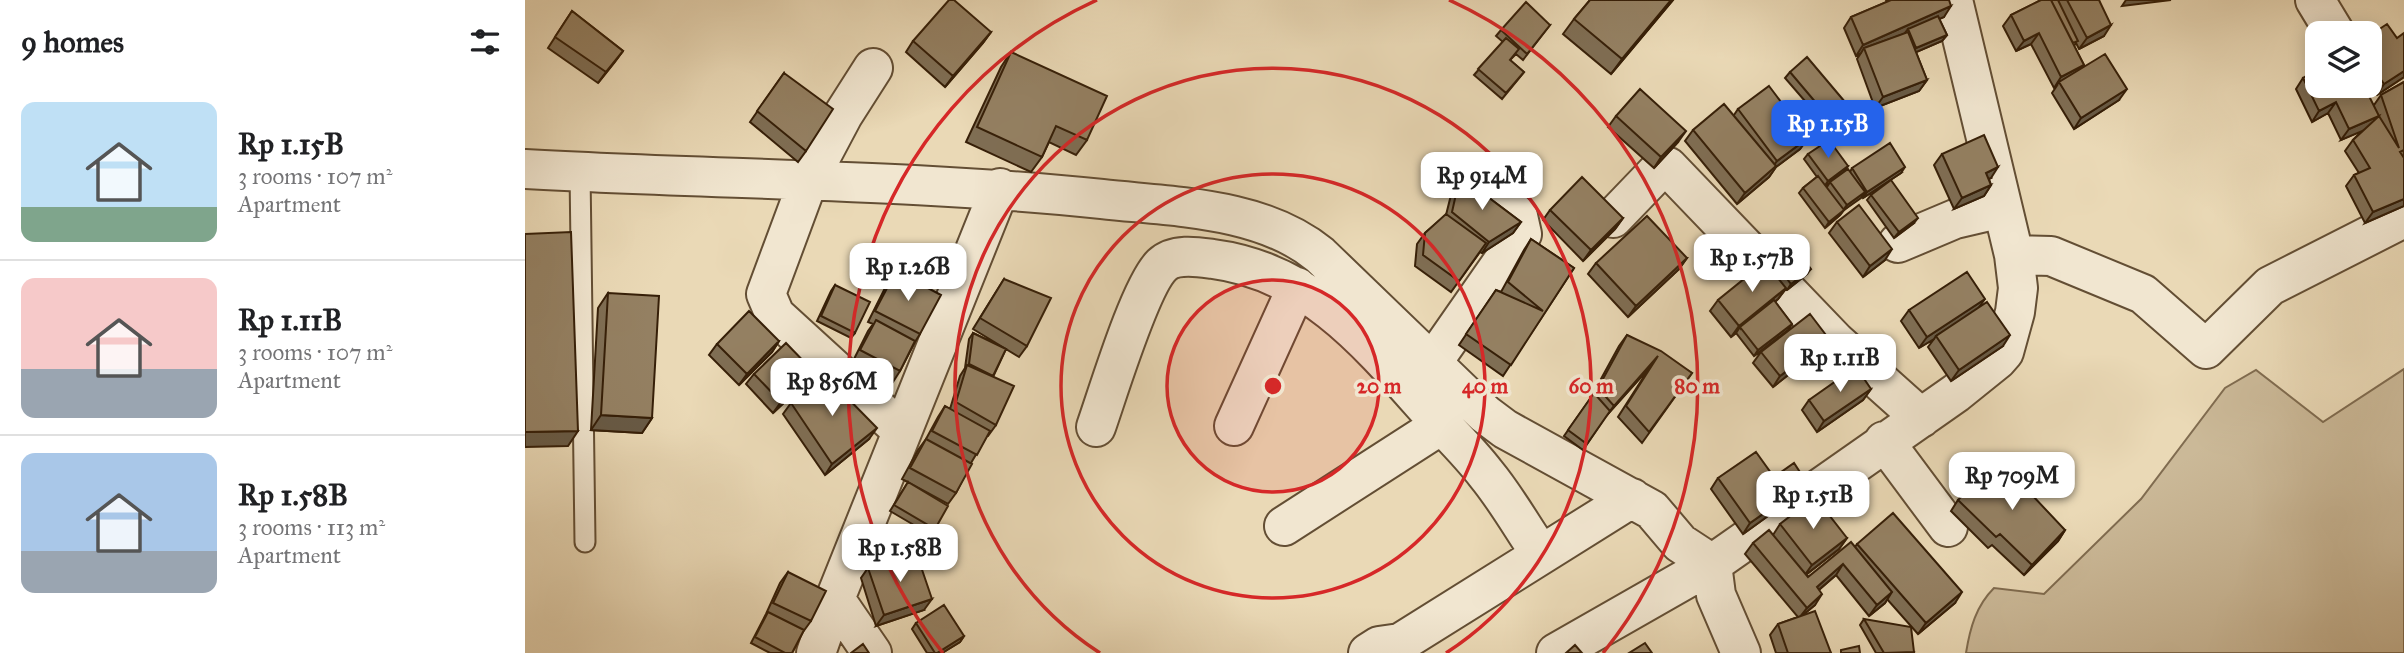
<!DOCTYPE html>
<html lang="en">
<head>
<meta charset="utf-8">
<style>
	body { margin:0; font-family:"IM FELL Great Primer",serif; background:#f6f6f6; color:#202124; height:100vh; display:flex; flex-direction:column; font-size:26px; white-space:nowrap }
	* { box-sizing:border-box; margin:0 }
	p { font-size:23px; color:#757577 }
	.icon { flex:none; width:38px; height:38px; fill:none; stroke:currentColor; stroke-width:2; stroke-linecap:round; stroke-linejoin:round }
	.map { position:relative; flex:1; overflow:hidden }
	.panel { display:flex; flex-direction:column; background:#fff; width:525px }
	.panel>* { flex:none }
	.controls { position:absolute; left:1780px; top:21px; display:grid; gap:14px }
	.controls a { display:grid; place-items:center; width:77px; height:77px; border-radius:14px; background:#fff; box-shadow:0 4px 18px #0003; font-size:35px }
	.price { position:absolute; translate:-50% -60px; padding:0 16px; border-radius:14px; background:#fff; color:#222; font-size:23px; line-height:46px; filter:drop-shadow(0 2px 4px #0008) }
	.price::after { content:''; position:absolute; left:50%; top:42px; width:21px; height:16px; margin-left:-10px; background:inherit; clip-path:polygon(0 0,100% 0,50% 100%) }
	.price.current { background:#2563eb; color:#fff }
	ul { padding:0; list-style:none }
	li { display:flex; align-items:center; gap:21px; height:175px; padding:0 21px }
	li+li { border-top:2px solid #e0e0e0 }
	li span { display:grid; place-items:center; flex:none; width:196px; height:140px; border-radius:14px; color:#555 }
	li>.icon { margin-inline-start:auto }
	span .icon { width:84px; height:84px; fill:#fffc; stroke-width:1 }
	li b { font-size:30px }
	h2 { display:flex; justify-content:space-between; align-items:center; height:84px; padding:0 21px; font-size:30px }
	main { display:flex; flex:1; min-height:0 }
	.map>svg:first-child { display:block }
</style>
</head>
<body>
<main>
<section class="panel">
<h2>9 homes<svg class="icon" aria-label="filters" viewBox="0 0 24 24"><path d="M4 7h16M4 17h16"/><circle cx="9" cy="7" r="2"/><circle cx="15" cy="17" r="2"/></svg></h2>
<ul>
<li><span style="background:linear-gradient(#bfe0f5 75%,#7fa58c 0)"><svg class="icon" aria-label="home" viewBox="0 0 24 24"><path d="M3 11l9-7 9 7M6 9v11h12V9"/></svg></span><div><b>Rp 1.15B</b><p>3 rooms · 107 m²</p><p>Apartment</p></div></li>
<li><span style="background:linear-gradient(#f6c9c9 65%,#9aa5b1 0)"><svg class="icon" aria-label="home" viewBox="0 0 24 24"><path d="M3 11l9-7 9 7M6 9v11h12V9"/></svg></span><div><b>Rp 1.11B</b><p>3 rooms · 107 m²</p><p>Apartment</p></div></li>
<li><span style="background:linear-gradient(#a9c7e8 70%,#9aa5b1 0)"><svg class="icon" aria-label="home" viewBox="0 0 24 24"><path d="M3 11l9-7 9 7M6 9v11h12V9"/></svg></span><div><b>Rp 1.58B</b><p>3 rooms · 113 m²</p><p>Apartment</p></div></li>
</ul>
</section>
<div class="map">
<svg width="1879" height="653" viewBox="0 0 1879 653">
	<rect width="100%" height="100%" fill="#ead9b6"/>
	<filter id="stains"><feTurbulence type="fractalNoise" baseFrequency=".00286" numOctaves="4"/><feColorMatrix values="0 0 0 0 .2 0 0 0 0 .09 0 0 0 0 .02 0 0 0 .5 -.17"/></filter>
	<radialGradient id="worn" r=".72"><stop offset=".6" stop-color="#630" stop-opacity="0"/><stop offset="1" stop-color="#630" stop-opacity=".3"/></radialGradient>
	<path fill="#cbb998" stroke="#806c50" stroke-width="2" d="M1879 369V653H1441C1445 628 1451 606 1469 588L1519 594 1616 499 1700 388 1731 370 1798 422Z"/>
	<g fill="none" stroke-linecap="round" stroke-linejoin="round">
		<defs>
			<path id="service" d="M55 172 60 542"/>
			<path id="minor" d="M1790 0 1810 33
				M348 68 318 115 283 181 241 294 250 315 376 430
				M0 169C192 180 386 179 577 199 649 207 737 207 795 255L960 414 980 429 1127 510 1155 543 1187 564 1191 595 1216 653
				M1088 218 1136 168 1143 167 1311 342 1396 418
				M1373 243 1430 219 1477 208
				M1489 255 1526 256 1618 294 1681 349 1745 286 1879 218
				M907 363 997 234 993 216 946 173
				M709 426 772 287
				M571 427C583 393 615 286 637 265 650 253 673 257 688 259 781 271 839 337 897 403 918 427 942 449 961 474 981 498 997 527 1015 553
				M1359 441 1423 527
				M759 526 916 425
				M291 653 310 599
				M347 653 310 599 475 188
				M843 653 854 646 875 643 1107 498
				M1031 653 1187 564 1431 393 1472 360 1479 352 1490 312 1493 288 1489 255 1428 0"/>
		</defs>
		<use href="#service" stroke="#634e34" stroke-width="23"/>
		<use href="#minor" stroke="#634e34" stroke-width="42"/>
		<use href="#service" stroke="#f1e6d0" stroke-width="19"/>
		<use href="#minor" stroke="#f1e6d0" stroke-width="38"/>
	</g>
	<path fill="#7f6e54" stroke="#361f08" stroke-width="2" d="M1065 0H1148L1086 74 1038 34 1049 19Z
		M1361 0H1424L1419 17 1414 19 1422 35 1417 41 1391 52 1402 80 1394 91 1350 108 1332 59 1336 53 1331 56 1319 28 1326 17 1362 2Z
		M1516 0H1574L1579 36 1554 49 1551 43 1549 46 1559 65 1557 68 1594 100 1549 129 1527 93 1531 87 1529 88 1506 44 1491 51 1478 26 1486 15Z
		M47 11 98 51 73 83 23 48Z
		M1025 25 998 60 991 54 985 60 999 72 977 99 949 75 978 42 971 36 976 30Z
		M466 32 458 43 420 87 381 52 388 41Z
		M1844 36 1872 38 1879 77 1852 95 1844 84Z
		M486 52 562 140 551 155 524 142 517 157 506 172 441 142 476 67Z
		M1265 72 1320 102 1316 108 1299 123 1260 78Z
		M259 73 281 151 273 162 225 122Z
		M1778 78 1849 105 1856 95 1879 82V206L1840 223 1821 186 1829 175 1834 173 1820 151 1828 140 1838 130 1816 140 1803 113 1787 122 1771 89Z
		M1213 109 1283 138 1275 149 1251 167 1244 177 1212 204 1160 141 1168 130 1209 115Z
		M1091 116 1153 142 1129 168 1083 127Z
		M1283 154 1323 166 1301 185 1302 187 1305 182 1325 172 1327 168 1376 173 1338 198 1337 196 1319 210 1315 215 1300 228 1274 193 1278 188 1292 177 1279 159Z
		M1417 154 1466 178 1464 179 1466 185 1459 196 1429 209 1409 165Z
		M935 176 996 222 988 233 957 253 955 252 926 292 890 266 892 244 900 233 921 215 928 187Z
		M1346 195 1389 223 1369 238 1342 200Z
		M1025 210 1098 218 1090 229 1058 261 1018 220Z
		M1312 222 1360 260 1338 277 1304 233Z
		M1006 239 1049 268 978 376 934 345 971 290 976 292 999 250Z
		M1244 255 1282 274 1262 290 1261 289 1253 299 1250 302 1267 324 1263 330 1229 356 1211 333 1206 337 1185 311 1193 300 1254 280 1240 261Z
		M1162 258 1154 269 1103 317 1063 274 1071 263Z
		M371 271 395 334 390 342 375 371 368 382 328 361 343 331 348 324 343 322 363 282Z
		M479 279 502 346 494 357 448 329Z
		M310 285 330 333 326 338 292 321 306 291Z
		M83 293 127 418 117 433 66 430 73 308Z
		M1455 306 1478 346 1426 381 1403 347 1409 339 1394 348 1376 321 1384 310Z
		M448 333 481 349 468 377 471 425 463 436H462L446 463 431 493 423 504 377 479 393 450 401 439 413 417 420 406 425 409 435 376 440 368 444 339Z
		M1102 335 1167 373 1117 443 1093 417 1125 367 1081 416 1058 450 1039 436 1065 399 1094 346Z
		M1304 339 1296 349 1248 387 1228 363 1236 352Z
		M254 341 247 352 214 385 184 355 192 344Z
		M288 371 281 382 248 413 221 384 229 374Z
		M1346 389 1338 400 1292 432 1277 410 1284 400Z
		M266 403 344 439 300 475 258 414Z
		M1249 477 1282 483 1275 493 1218 534 1186 489 1193 478Z
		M383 482 410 529 406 535 365 511Z
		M1433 500 1540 530 1533 541 1499 575 1467 545 1463 548 1426 511Z
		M1255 524 1322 538 1314 549 1281 575 1283 577 1330 547 1332 544 1430 603 1393 634 1362 599 1360 603 1344 616 1311 575 1294 590 1290 605 1278 615 1306 653H1251L1245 635 1253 624 1273 617 1220 554 1228 543 1248 535Z
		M343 568 399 610 351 626 336 578Z
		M263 572 286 621 278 632 267 653H245L226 643 241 614 255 583Z
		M1339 619 1389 652 1388 653H1351L1335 625Z
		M391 623 439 636 435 642 417 653H402L387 629Z"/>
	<path fill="#685a45" stroke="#361f08" stroke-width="2" d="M1146 0H1148L1086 74 1097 59Z
		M1601 0H1646L1597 6Z
		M1426 6 1419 17 1384 32 1383 29 1379 34 1339 48 1336 53 1331 56 1338 45Z
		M1586 25 1579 36 1554 49 1562 38Z
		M466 32 458 43 420 87 428 76Z
		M1514 33 1506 44 1491 51 1499 41Z
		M1422 35 1417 41 1387 54 1391 48Z
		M98 51 90 62 73 83 81 72Z
		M1559 65 1551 76 1534 82 1529 88 1536 77Z
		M1879 71V77L1852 95 1859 84Z
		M1402 80 1394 91 1350 108 1358 97Z
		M1602 89 1594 100 1549 129 1556 118Z
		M1320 102 1316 108 1299 123 1303 117Z
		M1811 102 1803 113 1787 122 1794 111Z
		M1854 116 1847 127 1816 140 1824 129Z
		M1161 131 1153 142 1129 168 1136 157Z
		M1283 138 1275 149 1251 167 1244 177 1212 204 1220 193 1244 172 1252 161Z
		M1323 166 1319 172 1299 187 1303 181Z
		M1380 167 1376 173 1338 198 1342 192Z
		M1473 167 1466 178 1453 184 1461 173Z
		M1466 185 1459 196 1429 209 1437 198Z
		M1340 192 1336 198 1319 210 1315 215 1300 228 1304 222 1318 210 1322 205Z
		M1879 199V206L1840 223 1848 212Z
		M1098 218 1090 229 1058 261 1066 250Z
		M1393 218 1389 223 1369 238 1374 232Z
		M996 222 988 233 957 253 964 242Z
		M1367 249 1360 260 1338 277 1345 266Z
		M1162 258 1154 269 1103 317 1111 306Z
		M1286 269 1282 274 1262 290 1266 284Z
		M1261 288 1253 299 1216 329 1215 327 1211 333 1206 337 1214 326Z
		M1460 299 1452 310 1411 336 1409 339 1394 348 1402 337Z
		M1267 324 1263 330 1229 356 1233 350Z
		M1485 335 1478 346 1426 381 1434 370Z
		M1304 339 1296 349 1248 387 1255 376Z
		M254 341 247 352 214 385 222 374Z
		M1133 356 1125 367 1081 416 1089 406Z
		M288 371 281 382 248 413 256 402Z
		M1346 389 1338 400 1292 432 1299 421Z
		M76 415 127 418 117 433 66 430Z
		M352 428 344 439 300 475 307 464Z
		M53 431 43 446 0 447V432Z
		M1282 483 1275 493 1218 534 1225 523Z
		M1540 530 1533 541 1499 575 1507 565Z
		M1322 538 1314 549 1279 576 1287 565Z
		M1318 564 1311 575 1284 598 1292 587Z
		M1367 592 1360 603 1344 616 1352 605Z
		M1437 592 1430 603 1393 634 1401 623Z
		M1297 594 1290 605 1274 618 1282 608Z
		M407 599 399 610 351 626 359 615Z
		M439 636 435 642 417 653H412Z"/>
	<path fill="#948062" stroke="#361f08" stroke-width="2" d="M424 0H429L466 32 428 76 388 41Z
		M1065 0H1146L1097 59 1049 19Z
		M1366 0H1424L1426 6 1338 45 1326 17Z
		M1516 0H1526L1559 65 1536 77 1514 33 1499 41 1486 15Z
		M1526 0H1533L1553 41 1548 43Z
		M1542 0H1574L1586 25 1562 38Z
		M1001 2 1025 25 1002 54 976 30Z
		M47 11 98 51 81 72 30 37Z
		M1413 16 1422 35 1391 48 1383 29Z
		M1862 24 1872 38 1879 33V71L1859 84 1844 62V36Z
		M1383 32 1402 80 1358 97 1339 48Z
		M981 38 994 49 985 60 999 72 981 93 953 69Z
		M486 52 582 96 562 140 531 126 517 157 452 127Z
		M1580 54 1602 89 1556 118 1534 82Z
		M1282 57 1320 102 1303 117 1265 72Z
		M1792 70V86H1839L1854 116 1824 129 1811 102 1794 111 1778 78Z
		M259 73 308 109 281 151 232 111Z
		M1879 82V150L1875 152 1879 158V199L1848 212 1829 175 1845 168 1828 140 1854 116 1874 148 1856 95Z
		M1244 86 1283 138 1252 161 1213 109Z
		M1115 89 1161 131 1136 157 1091 116Z
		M1199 104 1251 166 1220 193 1168 130Z
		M1459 135 1473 167 1461 173 1466 185 1437 198 1417 154Z
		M1304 140 1323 166 1303 181 1283 154Z
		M1365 143 1380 167 1342 192 1327 168Z
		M1323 169 1340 192 1322 205 1305 182Z
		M935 176 996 222 964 242 927 212Z
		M1293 176 1319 210 1304 222 1278 188Z
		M1057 177 1098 218 1066 250 1025 210Z
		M1366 180 1393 218 1374 232 1346 195Z
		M1334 205 1367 249 1345 266 1312 222Z
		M921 214 961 243 934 281 898 255 900 233Z
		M1122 216 1162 258 1111 306 1071 263Z
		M46 232 53 431 0 432V234Z
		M1006 239 1049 268 986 365 941 334 971 290 1018 311 983 282Z
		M1264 240 1286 269 1266 284 1244 255Z
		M1240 262 1261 288 1214 326 1193 300Z
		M371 271 416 295 395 334 350 311Z
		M1442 272 1460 299 1402 337 1384 310Z
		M479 279 526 298 502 346 455 318Z
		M310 285 345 302 330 333 296 316Z
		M83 293 134 296 127 418 76 415Z
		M1249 300 1267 324 1233 350 1215 327Z
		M1462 302 1485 335 1434 370 1411 336Z
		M224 311 254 341 222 374 192 344Z
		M1285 314 1304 339 1255 376 1236 352Z
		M351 320 390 341 375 371 335 350Z
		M448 333 481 349 468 376 444 364Z
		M1102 335 1136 351 1167 373 1124 432 1101 406 1133 356 1089 406 1073 388Z
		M261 343 288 371 256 402 229 374Z
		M442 365 489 386 471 425 431 402Z
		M1331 367 1346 389 1299 421 1284 400Z
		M297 372 352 428 307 464 266 403Z
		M1069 393 1085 411 1062 444 1043 430Z
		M420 406 465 431 452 455 407 431Z
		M401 439 447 464 431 493 385 468Z
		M1231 452 1249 477 1269 463 1282 483 1225 523 1193 478Z
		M1473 459 1540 530 1507 565 1475 534 1471 537 1433 500Z
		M383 482 423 506 410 529 369 505Z
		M1290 497 1322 538 1287 565 1255 524Z
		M1368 513 1437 592 1401 623 1332 544Z
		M1244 530 1283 577 1326 542 1367 592 1352 605 1318 564 1292 587 1297 594 1282 608 1228 543Z
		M391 552 407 599 359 615 343 568Z
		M263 572 301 591 286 621 248 603Z
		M419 605 439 636 412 653H410L391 623Z
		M1290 611 1306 653H1263L1253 624Z
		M243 612 279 630 267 653H260L230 637Z
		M1339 619 1386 627 1389 652 1359 653Z
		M1120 643 1127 653H1104Z
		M338 644 344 653H326Z
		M1050 645 1057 653H1041Z
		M1334 646 1335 653H1316V650Z"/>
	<circle cx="748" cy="386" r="106" fill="#d62828" fill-opacity=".12"/>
	<g fill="none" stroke="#d62828" stroke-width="3.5">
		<circle cx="748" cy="386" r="106"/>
		<circle cx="748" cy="386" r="212"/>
		<path d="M575 653A318 318 0 1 1 921 653"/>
		<path d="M418 653A424 424 0 0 1 572 0M924 0A424 424 0 0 1 1078 653"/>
	</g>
	<circle cx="748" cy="386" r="10" fill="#d62828" stroke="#f1e6d0" stroke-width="3.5"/>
	<g font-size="21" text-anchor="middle" font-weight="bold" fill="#d62828" stroke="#f1e6d0" stroke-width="7" stroke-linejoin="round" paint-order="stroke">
		<text x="854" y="393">20 m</text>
		<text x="960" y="393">40 m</text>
		<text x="1066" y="393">60 m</text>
		<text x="1172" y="393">80 m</text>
	</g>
	<rect width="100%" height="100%" filter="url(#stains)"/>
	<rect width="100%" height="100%" fill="url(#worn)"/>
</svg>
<div class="controls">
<a><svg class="icon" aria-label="layers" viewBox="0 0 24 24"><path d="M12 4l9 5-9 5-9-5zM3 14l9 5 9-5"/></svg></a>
</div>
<b class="price current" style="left:1303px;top:160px">Rp 1.15B</b>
<b class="price" style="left:957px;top:212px">Rp 914M</b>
<b class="price" style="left:1227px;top:294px">Rp 1.57B</b>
<b class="price" style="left:383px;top:303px">Rp 1.26B</b>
<b class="price" style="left:1315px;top:394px">Rp 1.11B</b>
<b class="price" style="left:307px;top:418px">Rp 856M</b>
<b class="price" style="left:1487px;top:512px">Rp 709M</b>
<b class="price" style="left:1288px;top:531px">Rp 1.51B</b>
<b class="price" style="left:375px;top:584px">Rp 1.58B</b>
</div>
</main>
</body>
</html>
